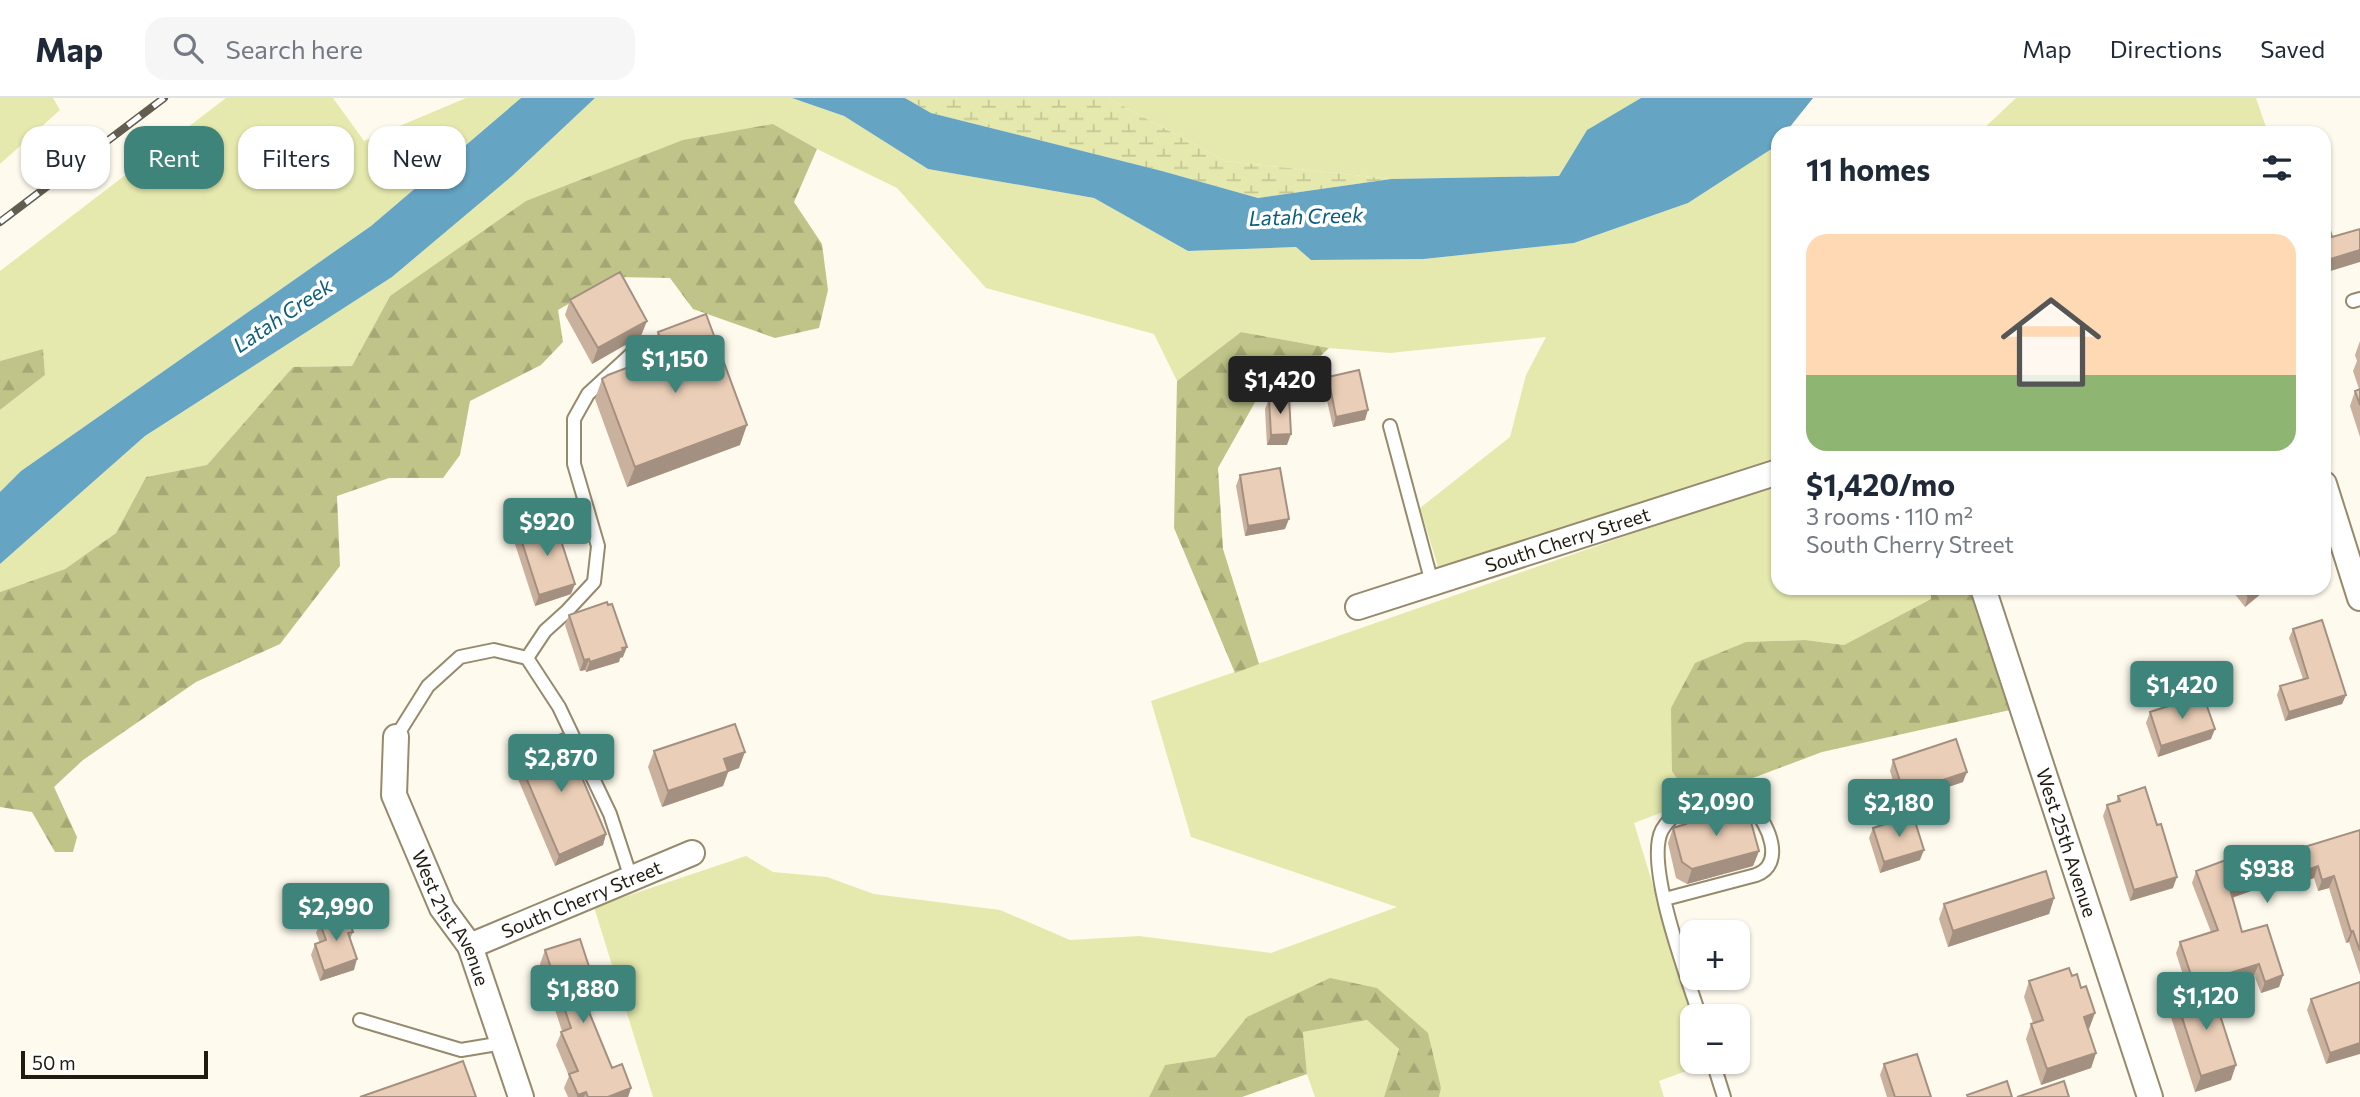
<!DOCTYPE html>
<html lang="en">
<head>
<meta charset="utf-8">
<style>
	body { margin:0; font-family:Commissioner,sans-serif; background:#f6f6f7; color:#1f2937; height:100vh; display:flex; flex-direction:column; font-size:26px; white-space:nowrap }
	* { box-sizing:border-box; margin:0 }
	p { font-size:23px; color:#747a83 }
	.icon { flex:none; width:38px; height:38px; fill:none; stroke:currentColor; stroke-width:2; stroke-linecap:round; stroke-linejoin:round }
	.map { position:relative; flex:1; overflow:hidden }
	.details { position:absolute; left:1771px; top:28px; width:560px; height:469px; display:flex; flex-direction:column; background:#fff; border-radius:21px; box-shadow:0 2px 5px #0004 }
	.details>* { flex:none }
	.guide { position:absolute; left:21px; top:28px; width:665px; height:63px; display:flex; gap:14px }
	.fabs { position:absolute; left:1680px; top:822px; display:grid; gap:14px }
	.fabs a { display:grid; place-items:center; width:70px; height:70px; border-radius:14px; background:#fff; box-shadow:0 2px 5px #0004; font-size:35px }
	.scale { position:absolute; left:21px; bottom:18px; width:187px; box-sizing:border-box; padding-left:7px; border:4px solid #201b10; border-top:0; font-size:19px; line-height:24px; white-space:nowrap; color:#201b10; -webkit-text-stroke:5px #fff; paint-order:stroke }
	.price { position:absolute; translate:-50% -60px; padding:0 16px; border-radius:7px; background:#3f847a; color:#fff; font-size:23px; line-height:46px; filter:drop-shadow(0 2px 4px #0008) }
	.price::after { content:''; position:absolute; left:50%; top:42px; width:21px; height:16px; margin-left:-10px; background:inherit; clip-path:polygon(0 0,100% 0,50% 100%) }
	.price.current { background:#222; color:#fff }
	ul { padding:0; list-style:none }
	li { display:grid; align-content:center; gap:14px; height:371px; padding:0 35px }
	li+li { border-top:2px solid #e0e1e3 }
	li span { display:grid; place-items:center; height:217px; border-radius:21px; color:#555 }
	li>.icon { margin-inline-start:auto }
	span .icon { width:126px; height:126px; fill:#fffc; stroke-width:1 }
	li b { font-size:30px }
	h2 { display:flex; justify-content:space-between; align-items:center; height:84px; padding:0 35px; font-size:30px }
	.chip { padding:0 24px; border-radius:21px; background:#fff; box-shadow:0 2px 5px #0004; font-size:24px; line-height:63px }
	.chip.current { background:#3f847a; color:#fff }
	header { display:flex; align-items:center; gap:42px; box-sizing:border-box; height:98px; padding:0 35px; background:#fff; border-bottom:2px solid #e0e1e3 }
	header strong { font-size:33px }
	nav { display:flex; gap:38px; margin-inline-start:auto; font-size:24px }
	.search { width:490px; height:63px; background:#f6f6f7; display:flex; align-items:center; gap:18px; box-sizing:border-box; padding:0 24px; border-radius:21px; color:#747a83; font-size:26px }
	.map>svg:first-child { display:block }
</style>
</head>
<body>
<header>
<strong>Map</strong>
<div class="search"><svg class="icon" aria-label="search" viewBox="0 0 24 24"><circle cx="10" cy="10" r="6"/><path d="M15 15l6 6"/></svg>Search here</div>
<nav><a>Map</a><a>Directions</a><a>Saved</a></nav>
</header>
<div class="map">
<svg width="2360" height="999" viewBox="0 0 2360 999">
	<defs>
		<pattern id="forest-firs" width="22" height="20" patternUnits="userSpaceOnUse" patternTransform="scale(1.75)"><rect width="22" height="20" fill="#c0c488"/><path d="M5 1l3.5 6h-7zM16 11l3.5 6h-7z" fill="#a5a874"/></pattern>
		<pattern id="wetland-marsh" width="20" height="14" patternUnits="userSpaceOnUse" patternTransform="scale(1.75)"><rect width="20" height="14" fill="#e5e9ad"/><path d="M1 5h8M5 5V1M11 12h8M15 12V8" fill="none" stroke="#c4c794"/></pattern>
	</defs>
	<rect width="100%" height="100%" fill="#fefaed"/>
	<path fill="#e5e9ad" d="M0 0H53L60 12 0 66Z
		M226 0H333L364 43 466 0H521L371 128 21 373 0 394V312L45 277 43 251 0 263V173Z
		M595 0H792L844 18 928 71 1094 100 1188 153 1296 149 1311 162 1424 161 1574 145 1688 105 1773 50H1778V360L1439 472 1420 410 1510 339 1526 277 1546 239 1390 255 1329 250 1241 234 1177 283 1154 236 986 190 897 90 817 51 773 26 390 198 352 268 293 269 207 367 146 379 116 435 65 471 0 494V466L145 338 392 179 512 78Z
		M1108 0H1641L1587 32 1559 78 1391 81 1225 63Z
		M2016 0H2256L2268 35H1898L1914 31 1980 34Z
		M1778 385V490H1931V501L1844 547 1805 542 1746 544 1692 703 1634 725 1693 919 1692 964 1708 965 1659 983 1664 999H1439L1441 989 1397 907 1247 919 1215 959 1165 967 1149 999H653L594 809 746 758 773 774 827 779 874 796 1000 812 1070 842 1139 838 1271 855 1397 809 1191 739 1151 603Z
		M1367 922 1399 951 1384 999H1315L1307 976 1303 934Z"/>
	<path fill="url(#forest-firs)" d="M773 26 817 51 794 104 822 146 828 192 819 230 775 240 693 211 670 180 615 179 558 212 563 244 541 267 470 303 460 357 443 380H389L337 398 340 468 280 546 196 584 83 662 54 689 77 739 73 754H55L32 714 0 709V494L65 471 116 435 146 379 207 367 293 269 352 268 390 198 526 103 683 42Z
		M1241 234 1329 250 1312 266 1272 274 1218 370 1223 451 1259 566 1235 575 1174 430 1177 283Z
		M43 251 45 277 0 312V263Z
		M1931 490H1972L2010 612 1822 654 1692 703 1672 673 1671 610 1695 565 1746 544 1805 542 1844 547 1931 501Z
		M1330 880 1377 890 1428 935 1441 990 1439 999H1384L1399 951 1367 922 1303 934 1307 976 1242 999H1149L1165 967 1215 959 1247 919Z"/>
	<path fill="url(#wetland-marsh)" d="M905 0H1108L1225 63 1391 81 1258 100 1162 73 931 15Z"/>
	<path fill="#65a4c3" d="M521 0H595L512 78 392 179 145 338 0 466V394L21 373 371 128Z
		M792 0H905L931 15 1162 73 1258 100 1391 81 1559 78 1587 32 1641 0H1813L1785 35H1778V44L1773 50 1688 105 1574 145 1424 161 1311 162 1296 149 1188 153 1094 100 928 71 844 18Z"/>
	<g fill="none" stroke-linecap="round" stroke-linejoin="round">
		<defs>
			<path id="lane" d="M2353 203 2360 201
				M1390 328 1432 485
				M527 560 545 533 566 514 594 484 598 448 574 366V321L588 296 638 250
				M396 639 428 588 460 559 494 552 527 560 559 609 610 716 631 780
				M1665 801 1756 777C1786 766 1768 726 1753 710 1739 695 1723 694 1704 701 1688 708 1671 716 1662 732 1644 766 1688 881 1700 919
				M360 922 461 952 503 945
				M1713 964 1724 999"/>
			<g id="street">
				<path d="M2324 386 2360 500"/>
				<path id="s1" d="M1983 490 2150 999"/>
				<path id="s2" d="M1358 509 1778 374"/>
				<path id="s3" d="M396 639 394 697 442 810 470 848 521 999"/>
				<path id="s4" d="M470 848 692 755"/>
			</g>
		</defs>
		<use href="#lane" stroke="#968a6d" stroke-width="16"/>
		<use href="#street" stroke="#968a6d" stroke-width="28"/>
		<use href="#lane" stroke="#fff" stroke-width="12"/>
		<use href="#street" stroke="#fff" stroke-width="24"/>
		<defs>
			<path id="rail" d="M0 124 164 0"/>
		</defs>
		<use href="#rail" stroke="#615d51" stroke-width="8"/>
		<use href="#rail" stroke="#fff" stroke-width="5" stroke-dasharray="16" stroke-linecap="butt"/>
	</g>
	<path fill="#c9b19d" d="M570 202 641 238 592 266 565 217Z
		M658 234 740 347 627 389 595 301 602 281 653 260 651 254Z
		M2360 243V339L2350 308 2355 293 2359 291 2353 273 2357 263 2355 257Z
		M1328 279 1365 322 1333 329 1324 290Z
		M1269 301 1287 347H1267L1265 311Z
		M1240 377 1285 431 1245 438 1236 388Z
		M519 435 571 496 535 508 515 446Z
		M2230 490H2268L2245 509Z
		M569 517 623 559 620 560 619 564 586 574 585 572 580 573 565 527Z
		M2293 531 2346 597 2342 606 2285 623 2277 597 2280 588 2303 581 2289 540Z
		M2150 614 2211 641 2158 659 2146 625Z
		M654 653 739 670 728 674 723 688 662 709 648 669Z
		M516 656 606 736 603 747 555 768 512 667Z
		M1893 662 1963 684 1900 705 1890 673Z
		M2118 698 2173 790 2130 803 2103 718 2107 707 2116 704Z
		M1685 724 1759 753 1753 768 1687 786 1676 780 1668 745 1673 730 1684 727Z
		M1873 730 1920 762 1880 775 1869 740Z
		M2360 732V877L2349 844 2346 845 2329 790 2318 793 2314 780 2268 796 2265 788 2232 800 2242 834 2283 877 2279 889 2261 895 2254 877 2212 891 2231 982 2195 994 2170 916 2176 901 2189 896 2176 855 2180 844 2211 834 2192 785 2196 773 2288 754Z
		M2054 800 2049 816 1948 849 1939 821 1944 806Z
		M320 825 353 834 350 841 354 872 320 883 311 857 315 846 320 845 316 835Z
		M545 852 590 901 585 903 612 970 631 990 628 999H568L564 990 569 978 556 947 562 933 540 866Z
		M2029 883 2089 931H2088L2096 955 2091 970 2041 987 2026 941 2031 926 2033 925 2024 899Z
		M2360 884 2326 966 2307 912 2311 901Z
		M1884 966 1931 999H1887L1880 977Z"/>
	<path fill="#a49080" d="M2360 152V164L2324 175V163Z
		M647 223 641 238 592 266 598 250Z
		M1368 312 1365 322 1333 329 1336 319Z
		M747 327 740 347 627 389 635 369Z
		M1291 336 1287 347H1267L1271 337Z
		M1289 421 1285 431 1245 438 1248 428Z
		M575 486 571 496 535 508 539 497Z
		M2259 490H2268L2245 509 2248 498Z
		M627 549 623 559 620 560 619 564 586 574 590 564Z
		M589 561 585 572 580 573 584 562Z
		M2346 597 2342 606 2285 623 2289 614Z
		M2215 631 2211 641 2158 659 2161 648Z
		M745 654 739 670 728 674 723 688 662 709 668 693 724 661Z
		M1967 674 1963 684 1900 705 1904 695Z
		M606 736 603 747 555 768 559 757Z
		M1924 752 1920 762 1880 775 1884 764Z
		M1759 753 1753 768 1687 786 1692 771Z
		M2318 768 2314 780 2268 796 2272 785Z
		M2269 776 2265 788 2225 802 2230 791Z
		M2334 778 2329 790 2318 793 2322 782Z
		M2177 779 2173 790 2130 803 2134 792Z
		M2054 800 2049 816 1948 849 1953 833Z
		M2353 833 2349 844 2346 845 2351 834Z
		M357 861 354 872 320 883 324 873Z
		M2259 866 2254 877 2189 898 2194 886Z
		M2283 877 2279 889 2261 895 2265 884Z
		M595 887 590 901 576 906 580 892Z
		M2095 915 2089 931 2079 934 2084 919Z
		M2360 945V956L2326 966 2330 955Z
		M2096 955 2091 970 2041 987 2047 971Z
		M2236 967 2231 982 2195 994 2201 978Z
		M631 990 628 999H608Z
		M586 994 584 999H577L578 997Z"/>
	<path fill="#eaceb7" stroke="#a49080" stroke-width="2" d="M2326 119 2332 139 2360 131V152L2324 163V120Z
		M620 174 647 223 598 250 570 202Z
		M706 216 747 327 635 369 602 281 608 277 666 255 658 234Z
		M1359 272 1368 312 1336 319 1328 279Z
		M2360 291V307L2355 293Z
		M1289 299 1291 336 1271 337 1269 301Z
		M1280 370 1289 421 1248 428 1240 377Z
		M555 424 575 486 539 497 519 435Z
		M2242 490H2259L2248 498Z
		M607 504 608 507 612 506 627 549 622 550 623 553 590 564 589 561 584 562 569 517Z
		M2322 522 2346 597 2289 614 2280 588 2308 580 2293 531Z
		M2203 597 2215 631 2161 648 2150 614Z
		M735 626 745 654 724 661 728 673 668 693 654 653Z
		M563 635 606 736 559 757 516 656Z
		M1956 641 1967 674 1904 695 1893 662Z
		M2145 689 2157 727 2161 726 2177 779 2134 792 2107 707 2120 703 2118 698Z
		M1746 706 1759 753 1692 771 1682 764 1673 730 1686 726 1685 724Z
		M1913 717 1924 752 1884 764 1873 730Z
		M2360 732V853L2353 833 2351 834 2334 778 2322 782 2318 768 2272 785 2269 776 2230 791 2242 834 2267 827 2283 877 2265 884 2259 866 2194 886 2180 844 2218 832 2196 773 2242 756 2244 763 2286 749 2288 754Z
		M2046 773 2054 800 1953 833 1944 806Z
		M347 816 353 834 348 835 357 861 324 873 315 846 326 842 320 825Z
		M580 841 595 887 580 892 612 970 622 966 631 990 608 999H588L586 994 578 997 569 976 578 973 561 934 571 930 545 852Z
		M2069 870 2072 878 2077 876 2081 890 2086 888 2095 915 2084 919 2096 955 2047 971 2031 926 2043 922 2029 883Z
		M2360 884V945L2330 955 2311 901Z
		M2211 889 2236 967 2201 978 2176 901Z
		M1917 956 1931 999H1895L1884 966Z
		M463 963 476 999H360Z
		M2007 983 2012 999H1968L1967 997Z
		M2064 983 2069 999H2017Z"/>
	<g text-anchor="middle" stroke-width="7" stroke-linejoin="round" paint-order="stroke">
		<g font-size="19" fill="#201b10" stroke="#fff">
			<text dy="7" stroke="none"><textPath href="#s2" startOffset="220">South Cherry Street</textPath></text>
			<text dy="7" stroke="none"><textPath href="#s1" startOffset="268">West 25th Avenue</textPath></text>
			<text dy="7" stroke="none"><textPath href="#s4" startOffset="121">South Cherry Street</textPath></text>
			<text dy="7" stroke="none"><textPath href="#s3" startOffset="194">West 21st Avenue</textPath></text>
		</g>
		<g font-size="21" font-style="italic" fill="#095d7d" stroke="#fff">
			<text transform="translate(1306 119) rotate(-2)" y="7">Latah Creek</text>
			<text transform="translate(283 218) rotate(-34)" y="7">Latah Creek</text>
		</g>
	</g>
</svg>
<div class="fabs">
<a>+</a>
<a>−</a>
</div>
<div class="scale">50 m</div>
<b class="price" style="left:675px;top:297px">$1,150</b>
<b class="price current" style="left:1280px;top:318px">$1,420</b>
<b class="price" style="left:547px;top:460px">$920</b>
<b class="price" style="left:2182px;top:623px">$1,420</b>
<b class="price" style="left:561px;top:696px">$2,870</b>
<b class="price" style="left:1716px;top:740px">$2,090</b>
<b class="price" style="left:1899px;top:741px">$2,180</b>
<b class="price" style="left:2267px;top:807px">$938</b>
<b class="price" style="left:336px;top:845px">$2,990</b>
<b class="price" style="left:583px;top:927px">$1,880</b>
<b class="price" style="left:2206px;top:934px">$1,120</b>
<div class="guide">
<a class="chip">Buy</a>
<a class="chip current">Rent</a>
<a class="chip">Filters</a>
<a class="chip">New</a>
</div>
<section class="details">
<h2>11 homes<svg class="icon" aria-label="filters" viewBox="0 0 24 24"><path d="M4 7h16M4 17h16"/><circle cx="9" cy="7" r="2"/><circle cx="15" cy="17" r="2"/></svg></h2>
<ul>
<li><span style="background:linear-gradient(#ffd9b3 65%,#8fb573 0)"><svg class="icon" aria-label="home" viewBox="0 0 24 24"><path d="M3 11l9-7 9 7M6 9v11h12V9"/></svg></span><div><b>$1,420/mo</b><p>3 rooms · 110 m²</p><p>South Cherry Street</p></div></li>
</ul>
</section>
</div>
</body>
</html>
